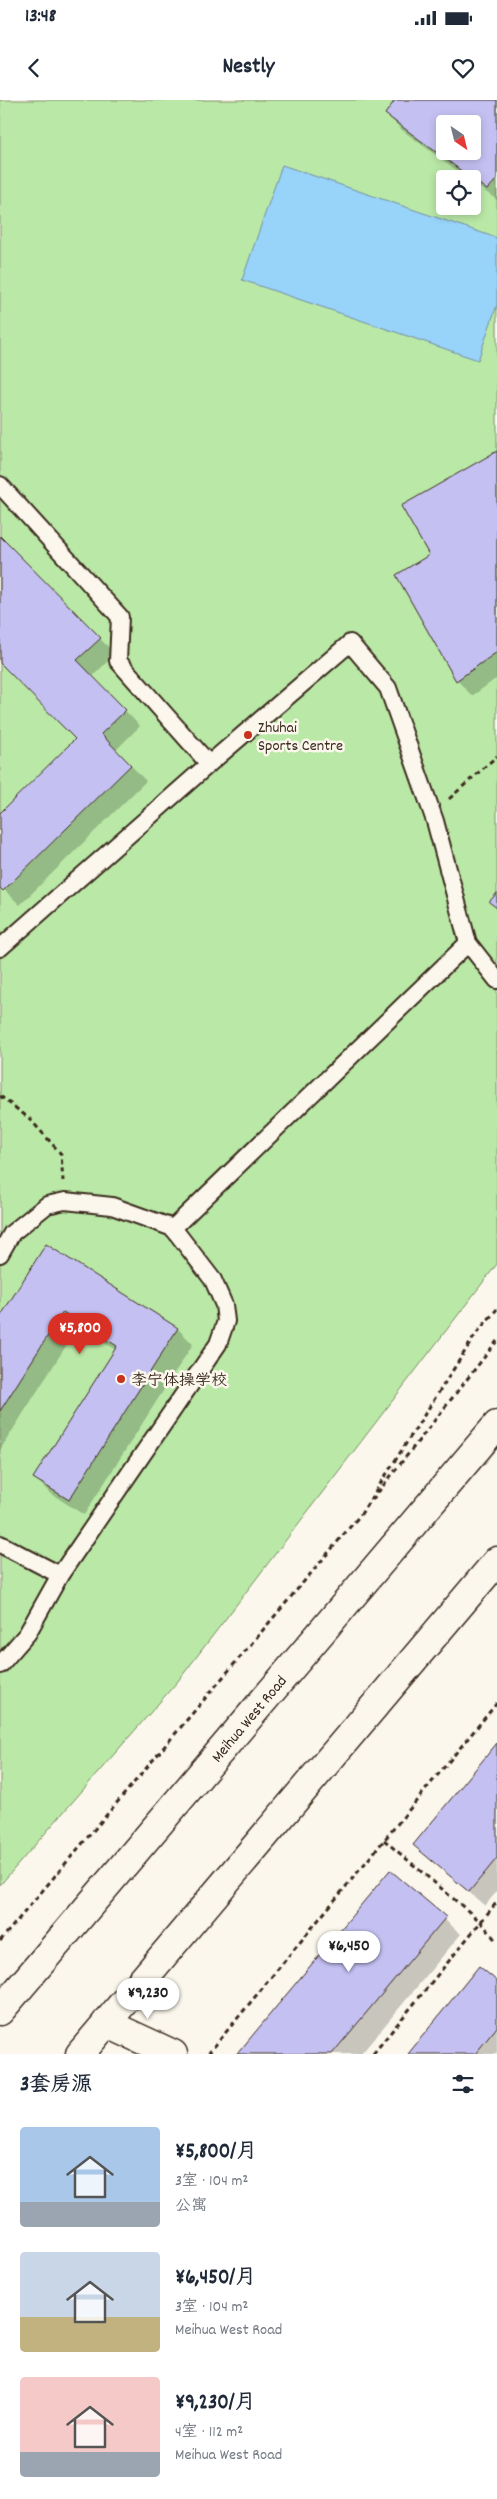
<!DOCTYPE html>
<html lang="zh">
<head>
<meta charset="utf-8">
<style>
	body { margin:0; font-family:Dekko,"LXGW WenKai TC",sans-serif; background:#f6f6f7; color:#1f2937; height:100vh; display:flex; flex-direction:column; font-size:19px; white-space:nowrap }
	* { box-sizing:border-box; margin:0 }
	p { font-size:16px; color:#747a83 }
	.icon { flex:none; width:28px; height:28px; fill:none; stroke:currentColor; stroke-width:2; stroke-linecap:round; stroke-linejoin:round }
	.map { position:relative; height:1954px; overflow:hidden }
	.panel { display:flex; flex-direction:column; background:#fff; flex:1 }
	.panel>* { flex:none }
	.needle { width:32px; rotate:145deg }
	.fabs { position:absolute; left:436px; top:15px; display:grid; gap:10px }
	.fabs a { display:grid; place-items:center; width:45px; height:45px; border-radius:5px; background:#fff; box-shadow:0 2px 8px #0003; font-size:25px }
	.price { position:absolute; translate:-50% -42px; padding:0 11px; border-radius:18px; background:#fff; color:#222; font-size:16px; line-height:32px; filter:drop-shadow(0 1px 2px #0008) }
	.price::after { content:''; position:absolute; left:50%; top:30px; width:15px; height:11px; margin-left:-8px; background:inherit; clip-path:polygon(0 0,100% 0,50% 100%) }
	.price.on { background:#d93025; color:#fff }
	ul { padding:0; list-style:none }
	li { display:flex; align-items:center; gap:15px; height:125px; padding:0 20px }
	li span { display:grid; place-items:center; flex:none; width:140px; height:100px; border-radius:5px; color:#555 }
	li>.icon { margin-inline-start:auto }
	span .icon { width:60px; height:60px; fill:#fffc; stroke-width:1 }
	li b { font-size:21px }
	h2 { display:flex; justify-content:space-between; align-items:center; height:60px; padding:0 20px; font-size:21px }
	.status { display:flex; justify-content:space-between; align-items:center; height:35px; padding:0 25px; background:#fff; direction:ltr }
	.status svg { height:14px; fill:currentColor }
	header { display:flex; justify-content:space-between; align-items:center; height:65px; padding:0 20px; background:#fff; font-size:22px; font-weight:800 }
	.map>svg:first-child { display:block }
</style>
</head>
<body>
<div class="status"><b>13:48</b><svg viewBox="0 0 49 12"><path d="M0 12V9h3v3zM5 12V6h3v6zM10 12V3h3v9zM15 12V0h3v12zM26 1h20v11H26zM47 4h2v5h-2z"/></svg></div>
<header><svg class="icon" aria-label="back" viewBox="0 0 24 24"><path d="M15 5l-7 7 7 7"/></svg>Nestly<svg class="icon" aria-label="heart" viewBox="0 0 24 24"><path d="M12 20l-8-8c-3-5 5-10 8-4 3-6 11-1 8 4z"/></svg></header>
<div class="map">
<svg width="497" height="1954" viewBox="0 0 497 1954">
	<rect width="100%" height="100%" fill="#fbf7ec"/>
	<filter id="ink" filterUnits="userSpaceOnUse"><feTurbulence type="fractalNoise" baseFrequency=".02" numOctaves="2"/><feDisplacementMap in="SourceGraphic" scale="10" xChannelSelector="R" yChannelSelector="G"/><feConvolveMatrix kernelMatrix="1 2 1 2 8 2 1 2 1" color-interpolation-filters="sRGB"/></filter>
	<g filter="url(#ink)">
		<path fill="#bae9a7" stroke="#7a8a62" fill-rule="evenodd" d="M0 0H497V1164L178 1581 0 1785ZM445 24H472V51H445ZM445 79H472V106H445Z"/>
		<path fill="#98d3f9" stroke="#738fa1" d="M282 65 497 138V205L478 260 242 180Z"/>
		<path fill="#0003" fill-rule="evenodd" d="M397 0H497V100L472 82V79H468L402 30 386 14ZM445 24H472V51H445Z
			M497 353V578L472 596 457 580 431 456Z
			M0 437 115 554 92 577 140 626 116 650 146 681 20 805 0 786V715L77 639 0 561Z
			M46 1146 177 1228 193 1244 84 1415 50 1393 35 1378 116 1250 78 1227 0 1350V1219Z
			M497 1645V1791L485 1806 414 1745Z
			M390 1772 461 1834 361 1954H238Z
			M497 1882V1954H410Z"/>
		<path fill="#c4c0f2" stroke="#3b2a1e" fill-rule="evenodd" d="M395 0H497V79L487 90 385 14ZM445 24H472V51H445Z
			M497 351V552L456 581 396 475 429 455 401 406Z
			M0 436 101 538 77 560 126 610 101 634 131 665 3 791 0 788V713L75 639 0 563Z
			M497 793V808L489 802Z
			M46 1144 178 1228 69 1400 33 1378 117 1246 63 1212 0 1311V1217Z
			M497 1643V1758L469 1792 413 1745Z
			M390 1770 446 1817 332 1954H237Z
			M479 1866 497 1881V1927L475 1954H408Z"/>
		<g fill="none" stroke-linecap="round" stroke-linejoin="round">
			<defs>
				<path id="service" d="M0 385 120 517 118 561 209 664 0 848
					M209 664 350 543 388 588 435 721 468 843 497 880
					M173 1128 468 843
					M0 1154 12 1133 47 1105 65 1101 112 1106 173 1128 213 1180 224 1205 226 1221 218 1244 60 1475 0 1444
					M0 1565 27 1534 60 1475"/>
				<path id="minor" d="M106 1923 173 1954"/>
				<path id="primary" d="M0 1911 497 1325
					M80 1954 497 1461"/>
			</defs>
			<use href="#service" stroke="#3b2a1e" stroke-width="20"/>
			<use href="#minor" stroke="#3b2a1e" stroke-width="31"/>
			<use href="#primary" stroke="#3b2a1e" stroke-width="31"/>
			<path stroke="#3b2a1e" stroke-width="3" stroke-dasharray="5 4" stroke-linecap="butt" d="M449 699 497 656
				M0 996 30 1019 61 1054 63 1081
				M372 1400 497 1241
				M384 1740 481 1822 497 1842
				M0 1841 361 1414 476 1234 497 1209
				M208 1954 497 1603
				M373 1954 497 1802"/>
			<use href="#service" stroke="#fbf7ec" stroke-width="16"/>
			<use href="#minor" stroke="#fbf7ec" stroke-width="28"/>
			<use href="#primary" stroke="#fbf7ec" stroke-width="28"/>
		</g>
	</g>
	<g fill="#c8321e" stroke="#fbf7ec" stroke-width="2">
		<circle cx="248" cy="635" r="5"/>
		<circle cx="121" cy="1279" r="5"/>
	</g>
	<g text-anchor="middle" stroke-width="5" stroke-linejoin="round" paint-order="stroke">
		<g font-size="16" fill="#3b2a1e" stroke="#fbf7ec" text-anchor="start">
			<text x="258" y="632">Zhuhai<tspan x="258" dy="18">Sports Centre</tspan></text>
			<text x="131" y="1285">李宁体操学校</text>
		</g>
		<g font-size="16" fill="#3b2a1e" stroke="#fbf7ec">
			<text transform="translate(248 1618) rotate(-50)" y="6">Meihua West Road</text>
		</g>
	</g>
</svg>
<div class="fabs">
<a><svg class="needle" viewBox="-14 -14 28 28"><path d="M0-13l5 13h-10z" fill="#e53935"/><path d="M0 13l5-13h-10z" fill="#747a83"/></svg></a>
<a><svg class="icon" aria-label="locate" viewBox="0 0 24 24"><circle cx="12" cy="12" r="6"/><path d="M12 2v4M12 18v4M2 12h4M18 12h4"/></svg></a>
</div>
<b class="price on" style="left:80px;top:1255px">¥5,800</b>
<b class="price" style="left:349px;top:1873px">¥6,450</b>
<b class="price" style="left:148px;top:1920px">¥9,230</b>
</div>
<section class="panel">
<h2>3套房源<svg class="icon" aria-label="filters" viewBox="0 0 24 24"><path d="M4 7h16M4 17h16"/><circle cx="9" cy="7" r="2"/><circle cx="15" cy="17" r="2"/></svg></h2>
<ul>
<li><span style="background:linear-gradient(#a9c7e8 75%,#9aa5b1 0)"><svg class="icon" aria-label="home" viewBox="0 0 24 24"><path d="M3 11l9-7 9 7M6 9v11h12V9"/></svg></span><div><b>¥5,800/月</b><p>3室 · 104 m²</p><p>公寓</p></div></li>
<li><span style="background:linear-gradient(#c9d6e8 65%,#c2b280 0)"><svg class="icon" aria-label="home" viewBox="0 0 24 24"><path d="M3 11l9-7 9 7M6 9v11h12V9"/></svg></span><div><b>¥6,450/月</b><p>3室 · 104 m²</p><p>Meihua West Road</p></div></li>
<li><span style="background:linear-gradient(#f6c9c9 75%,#9aa5b1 0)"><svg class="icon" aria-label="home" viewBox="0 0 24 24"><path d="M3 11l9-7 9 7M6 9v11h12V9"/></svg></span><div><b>¥9,230/月</b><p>4室 · 112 m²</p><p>Meihua West Road</p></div></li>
</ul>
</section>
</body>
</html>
